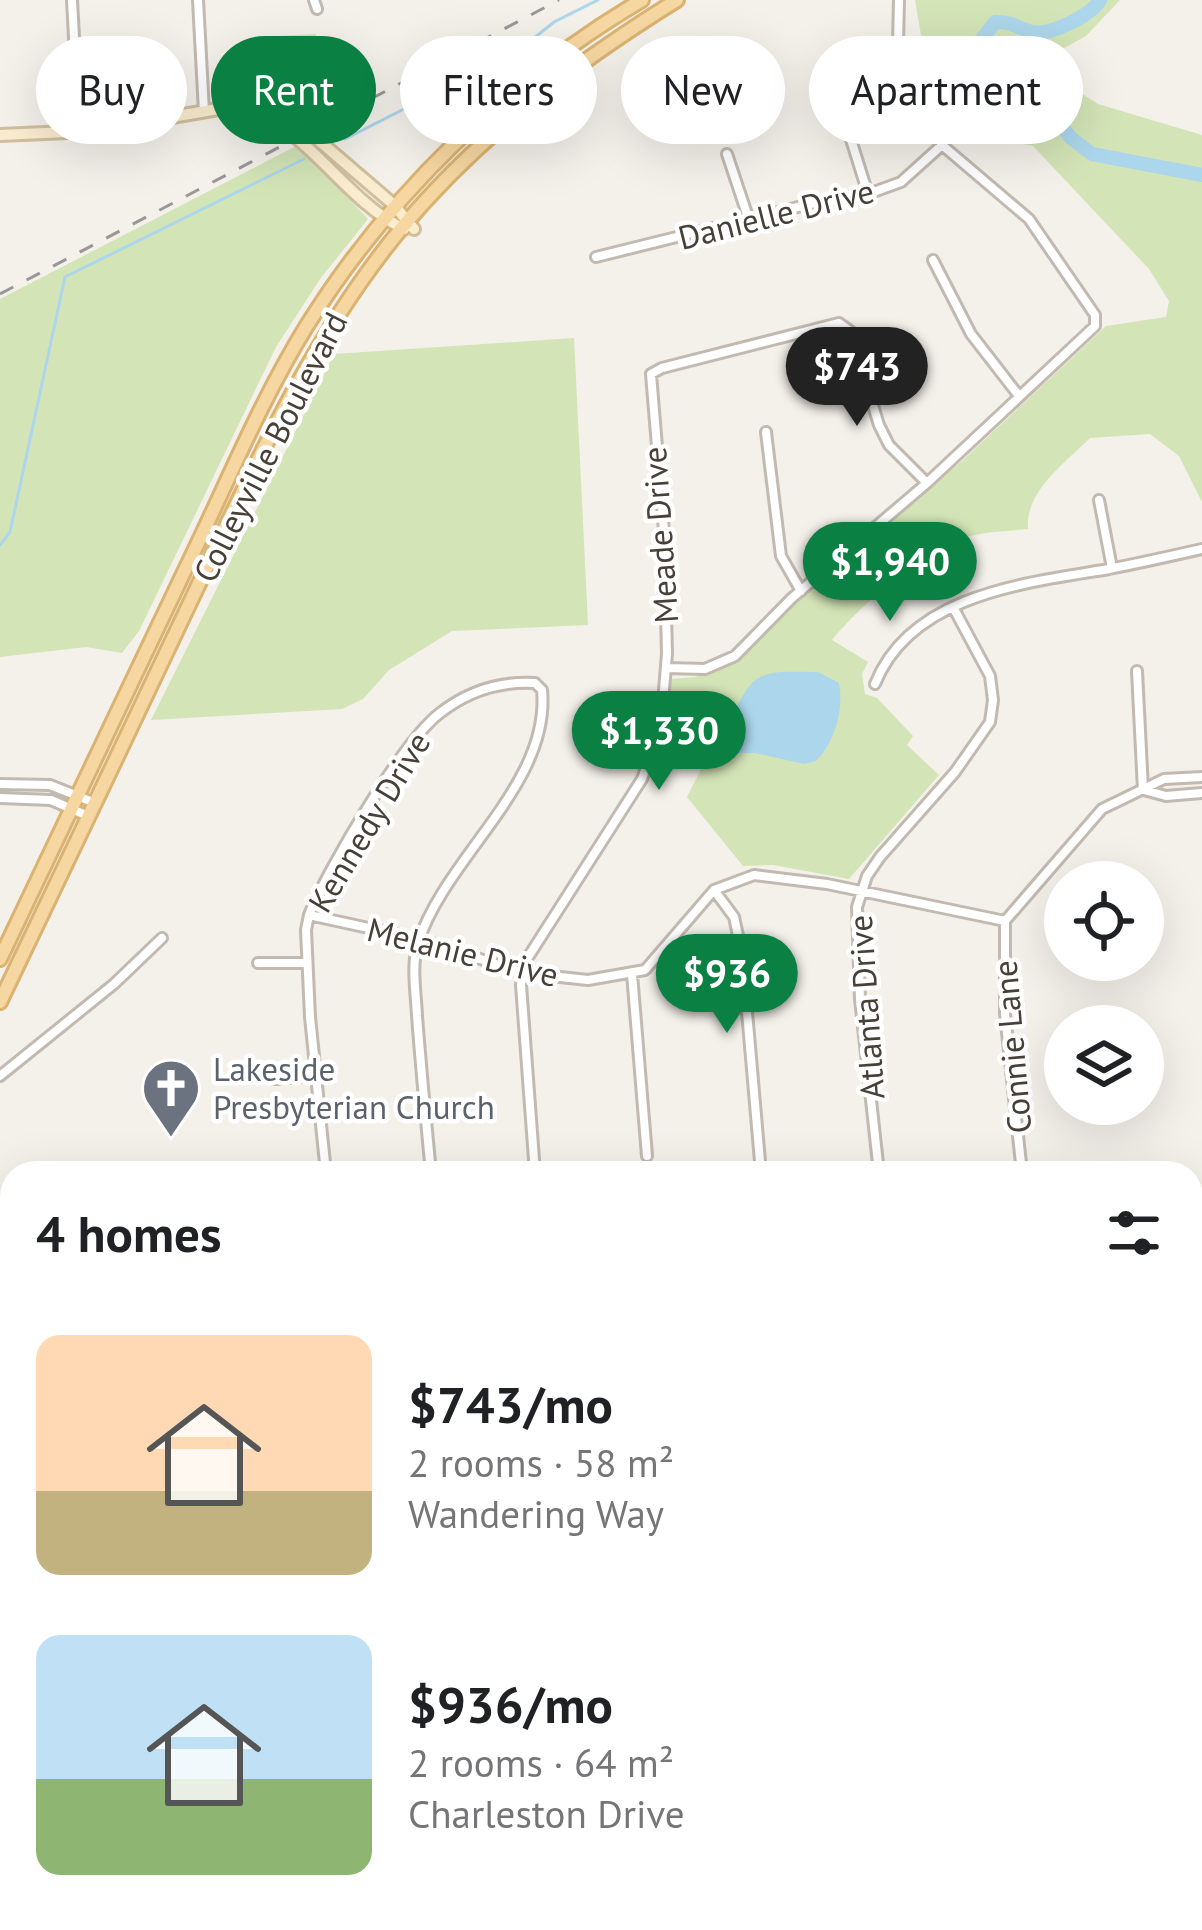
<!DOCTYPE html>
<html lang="en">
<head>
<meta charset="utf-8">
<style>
	body { margin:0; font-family:"PT Sans",sans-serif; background:#f2f2f2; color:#202124; height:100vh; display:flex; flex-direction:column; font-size:45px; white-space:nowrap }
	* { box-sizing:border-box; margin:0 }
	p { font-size:39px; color:#757577 }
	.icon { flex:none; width:66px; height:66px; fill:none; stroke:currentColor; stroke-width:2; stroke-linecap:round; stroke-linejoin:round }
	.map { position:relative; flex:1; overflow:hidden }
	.details { position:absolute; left:0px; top:1161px; width:1203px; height:771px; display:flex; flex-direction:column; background:#fff; border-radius:36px 36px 0 0; box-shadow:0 12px 48px #0002 }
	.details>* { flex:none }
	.top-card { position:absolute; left:36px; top:36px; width:1131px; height:108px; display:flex; gap:24px }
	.controls { position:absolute; left:1044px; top:861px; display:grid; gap:24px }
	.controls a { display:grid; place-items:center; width:120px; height:120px; border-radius:50%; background:#fff; box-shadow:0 12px 48px #0002; font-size:60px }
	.price { position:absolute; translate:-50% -102px; padding:0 27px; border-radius:42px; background:#0b8043; color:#fff; font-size:39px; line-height:78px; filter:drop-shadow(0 3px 6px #0008) }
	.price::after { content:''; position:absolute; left:50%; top:72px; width:36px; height:27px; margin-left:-18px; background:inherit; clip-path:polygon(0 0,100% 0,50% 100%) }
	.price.selected { background:#222; color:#fff }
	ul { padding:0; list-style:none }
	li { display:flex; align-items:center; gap:36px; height:300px; padding:0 36px }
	li span { display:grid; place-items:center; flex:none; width:336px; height:240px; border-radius:24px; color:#555 }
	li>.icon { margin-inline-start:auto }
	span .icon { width:144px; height:144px; fill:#fffc; stroke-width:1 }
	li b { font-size:51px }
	h2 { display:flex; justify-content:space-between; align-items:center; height:144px; padding:0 36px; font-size:51px }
	.pill { padding:0 42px; border-radius:54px; background:#fff; box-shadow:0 12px 48px #0002; font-size:42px; line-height:108px }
	.pill.selected { background:#0b8043; color:#fff }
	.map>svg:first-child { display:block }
</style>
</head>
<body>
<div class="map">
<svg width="1202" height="1930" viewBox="0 0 1202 1930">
	<rect width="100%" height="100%" fill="#f4f0ea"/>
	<path fill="#d3e4b7" d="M915 0H1120L1086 36 1035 64 1098 104 1202 135V502L1179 456 1150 434 1090 438C1065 463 1025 491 1028 529 1010 531 989 531 971 536 926 547 861 605 832 640L868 662 862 674 865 694 877 698 913 736 907 745 939 775 849 879 773 865 743 866 687 797 702 767 676 756 656 754 670 679 695 677 733 664 778 614 963 460 1106 326 1166 317 1169 301 1149 269 1033 146 946 130 932 100Z
		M316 34 319 79 278 81 276 36Z
		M298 145 368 219 320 279 276 347 139 631 122 653 86 647 0 657V299Z
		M574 338 588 625 452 631 389 670 363 699 342 709 151 720 334 354Z"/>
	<path fill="#acd6eb" d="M818 672 839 683C844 709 835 742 816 761L804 764 755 753H722C721 737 727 730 733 716 754 666 767 672 818 672Z"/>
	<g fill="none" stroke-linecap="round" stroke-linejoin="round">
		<path stroke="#acd6eb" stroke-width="3" d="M345 139 518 51 554 22 598 0
			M0 545 10 532 65 277 304 159"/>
		<path stroke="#acd6eb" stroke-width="14" d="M1100 0C1093 14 1049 37 1032 32 1016 28 1015 22 995 22L983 38 977 62 998 86 1024 94 1049 110 1071 138 1092 154 1202 175"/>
		<defs>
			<path id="street" d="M72 0 79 131
				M198 0 204 112
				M314 0 317 9
				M848 130 868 194
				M727 154 749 220
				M596 257 810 204 868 194 901 182 942 145
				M933 260 971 334 1019 396
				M766 432 781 556 801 591
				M1099 500 1112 568
				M666 668 705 669 735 656 792 598 927 483 1095 326V315L1029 219 942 145 913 100 898 43 899 0
				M1137 671 1143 790
				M875 684C911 594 1026 583 1109 569 1140 563 1171 556 1202 549
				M0 784 50 785 95 803
				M1144 790 1166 796 1202 793
				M0 798 51 800 88 816
				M714 890 734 917 742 954 761 1173
				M309 915 419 939 523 973 588 980 645 970 714 890 754 875 827 884 1005 921
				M1005 921 1102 809 1164 779 1202 777
				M1005 921V1014L1022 1173
				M258 963H307
				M632 974 647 1156
				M0 1076 114 984 162 938
				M275 1079 316 1076
				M326 1173 310 1017 306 930 309 915C328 869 402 742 440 713 467 692 500 681 535 683L542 690C551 784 446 856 418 943 411 965 416 993 417 1016 421 1069 426 1121 431 1173
				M535 1173 521 985 525 962 642 779 661 725 667 654 664 531 651 374 662 368 839 323 850 331 879 425 889 445 927 483
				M879 1173 860 999 857 907 867 876 880 857 955 772 990 722 993 700 990 676 953 607
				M0 1211H12
				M1191 1237 1202 1241
				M1202 1340 1192 1355 1202 1499
				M0 1413 12 1412
				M1191 1665 1202 1664
				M0 1688H12
				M0 1750H12
				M1191 1820 1202 1819
				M0 1878H12
				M341 1920 343 1930
				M434 1920V1930
				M587 1920V1930
				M1054 1920 1055 1930"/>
			<path id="secondary" d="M256 112C314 138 348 202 404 229
				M0 135 90 131 224 108 260 107 290 118 310 133 394 205 414 229"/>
			<path id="primary" d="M0 959C61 830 122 701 184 572 224 491 258 405 306 327 388 195 508 79 642 0
				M0 1002C66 865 130 729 195 592 254 467 311 338 400 230 478 136 574 64 677 0"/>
		</defs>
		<use href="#street" stroke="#c2bab0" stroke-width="14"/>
		<use href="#secondary" stroke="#cfbf9e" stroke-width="16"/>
		<use href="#primary" stroke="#dab372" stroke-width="18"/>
		<use href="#street" stroke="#fff" stroke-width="8"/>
		<use href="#secondary" stroke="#faecce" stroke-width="10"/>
		<use href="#primary" stroke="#f6d7a1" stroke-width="12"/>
		<path stroke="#989898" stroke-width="3" stroke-dasharray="15 15" stroke-linecap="butt" d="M0 294 559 0"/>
	</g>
	<defs>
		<symbol id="church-pin" viewBox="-11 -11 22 30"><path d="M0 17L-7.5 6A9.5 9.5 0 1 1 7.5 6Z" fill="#6b7280" stroke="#fff"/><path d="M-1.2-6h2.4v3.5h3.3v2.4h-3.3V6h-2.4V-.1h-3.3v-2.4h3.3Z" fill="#fff"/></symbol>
	</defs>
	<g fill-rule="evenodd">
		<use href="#church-pin" x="138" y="1055" width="66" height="90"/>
	</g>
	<g text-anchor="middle" stroke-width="9" stroke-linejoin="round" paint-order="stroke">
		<g font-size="33" fill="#474039" stroke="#fff">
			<text transform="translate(776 214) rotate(-14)" y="12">Danielle Drive</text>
			<text transform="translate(270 447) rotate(-63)" y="12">Colleyville Boulevard</text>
			<text transform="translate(660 535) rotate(-94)" y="12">Meade Drive</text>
			<text transform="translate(369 822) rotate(-59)" y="12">Kennedy Drive</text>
			<text transform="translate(463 952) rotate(14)" y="12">Melanie Drive</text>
			<text transform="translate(866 1007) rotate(-94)" y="12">Atlanta Drive</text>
			<text transform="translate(1012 1047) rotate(-95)" y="12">Connie Lane</text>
		</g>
		<g font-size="33" fill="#5b616d" stroke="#fff" text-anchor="start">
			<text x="213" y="1081">Lakeside<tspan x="213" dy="38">Presbyterian Church</tspan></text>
		</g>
	</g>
</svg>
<div class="controls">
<a><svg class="icon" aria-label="locate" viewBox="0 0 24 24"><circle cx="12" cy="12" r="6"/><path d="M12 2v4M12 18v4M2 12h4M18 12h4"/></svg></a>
<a><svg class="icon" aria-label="layers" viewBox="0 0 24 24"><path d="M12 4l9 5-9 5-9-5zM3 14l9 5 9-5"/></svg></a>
</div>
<b class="price selected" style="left:857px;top:429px">$743</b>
<b class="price" style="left:890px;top:624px">$1,940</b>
<b class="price" style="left:659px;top:793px">$1,330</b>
<b class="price" style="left:727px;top:1036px">$936</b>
<div class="top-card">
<a class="pill">Buy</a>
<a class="pill selected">Rent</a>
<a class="pill">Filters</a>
<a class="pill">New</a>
<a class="pill">Apartment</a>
</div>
<section class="details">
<h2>4 homes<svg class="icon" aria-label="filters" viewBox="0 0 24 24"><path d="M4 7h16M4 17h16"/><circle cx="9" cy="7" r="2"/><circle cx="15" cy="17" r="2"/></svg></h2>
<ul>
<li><span style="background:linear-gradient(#ffd9b3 65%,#c2b280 0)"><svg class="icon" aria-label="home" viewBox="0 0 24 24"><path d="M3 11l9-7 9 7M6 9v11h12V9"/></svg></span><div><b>$743/mo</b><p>2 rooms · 58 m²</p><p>Wandering Way</p></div></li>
<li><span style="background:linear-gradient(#bfe0f5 60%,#8fb573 0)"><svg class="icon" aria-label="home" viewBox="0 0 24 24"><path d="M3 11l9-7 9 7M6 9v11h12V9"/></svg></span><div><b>$936/mo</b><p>2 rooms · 64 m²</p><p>Charleston Drive</p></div></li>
</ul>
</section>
</div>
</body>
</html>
